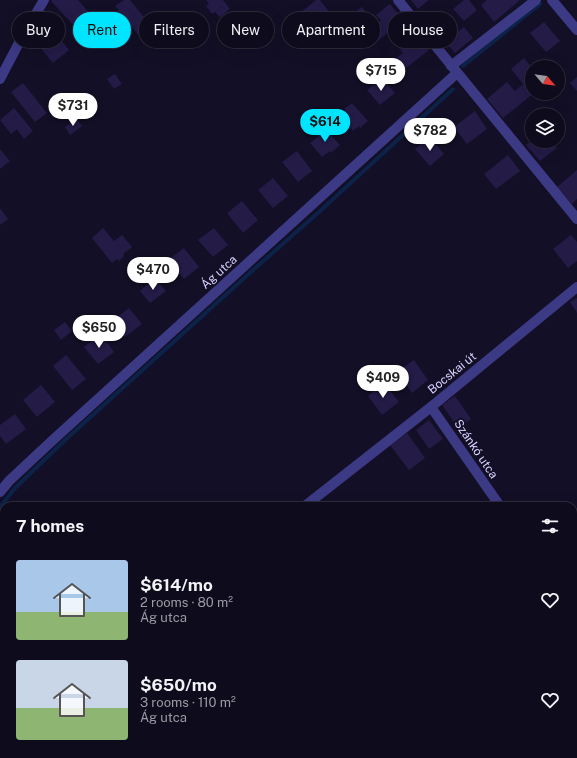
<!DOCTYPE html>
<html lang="en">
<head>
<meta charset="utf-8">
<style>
  body { margin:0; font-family:"Public Sans",sans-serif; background:#171425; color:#f1f3f6; height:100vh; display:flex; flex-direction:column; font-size:15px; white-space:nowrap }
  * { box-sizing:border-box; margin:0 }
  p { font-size:13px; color:#9b9ba3 }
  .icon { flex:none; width:22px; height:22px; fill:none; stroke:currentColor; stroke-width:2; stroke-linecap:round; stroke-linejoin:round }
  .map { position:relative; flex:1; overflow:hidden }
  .drawer { position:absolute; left:0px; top:502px; width:577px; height:256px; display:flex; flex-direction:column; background:#0e0b1c; border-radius:12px 12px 0 0; box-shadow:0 4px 16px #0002,0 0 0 1px #2e2b3b }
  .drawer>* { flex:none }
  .guide { position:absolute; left:12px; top:12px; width:553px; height:36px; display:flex; gap:8px }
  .needle { width:26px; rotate:118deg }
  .tools { position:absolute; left:525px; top:60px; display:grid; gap:8px }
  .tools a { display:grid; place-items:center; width:40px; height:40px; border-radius:50%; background:#0e0b1c; box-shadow:0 4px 16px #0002,0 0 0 1px #2e2b3b; font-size:20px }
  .price { position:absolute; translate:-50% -34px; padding:0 9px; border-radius:14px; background:#fff; color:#222; font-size:13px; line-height:26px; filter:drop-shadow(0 1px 2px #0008) }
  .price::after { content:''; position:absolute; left:50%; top:24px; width:12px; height:9px; margin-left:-6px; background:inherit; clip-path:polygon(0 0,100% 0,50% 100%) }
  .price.active { background:#00e5ff; color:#111 }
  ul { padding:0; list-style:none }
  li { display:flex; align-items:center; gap:12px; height:100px; padding:0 16px }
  li span { display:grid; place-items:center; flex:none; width:112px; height:80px; border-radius:4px; color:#555 }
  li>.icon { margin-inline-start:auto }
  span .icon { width:48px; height:48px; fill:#fffc; stroke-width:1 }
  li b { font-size:17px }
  h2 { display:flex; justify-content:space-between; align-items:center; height:48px; padding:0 16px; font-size:17px }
  .pill { padding:0 14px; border-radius:18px; background:#0e0b1c; box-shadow:0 4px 16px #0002,0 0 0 1px #2e2b3b; font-size:14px; line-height:36px }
  .pill.active { background:#00e5ff; color:#111 }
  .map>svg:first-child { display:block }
</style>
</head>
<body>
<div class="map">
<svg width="577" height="758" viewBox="0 0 577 758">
  <rect width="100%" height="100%" fill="#130f26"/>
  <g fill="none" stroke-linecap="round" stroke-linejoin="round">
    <g stroke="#0c2248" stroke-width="4">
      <polyline points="463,66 540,4"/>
      <polyline points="0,507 15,488 64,441 252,271 319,212 453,89"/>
    </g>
  </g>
  <g fill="#241b47">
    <polygon points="52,0 78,0 91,15 76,28 51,1"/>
    <polygon points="124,0 130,0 151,26 139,36 128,22 121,27 112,16 119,10 115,6"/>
    <polygon points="206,0 223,0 230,9 220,17 215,12 212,14 206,6 209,4"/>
    <polygon points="316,0 320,0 337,22 308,44 290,21"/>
    <polygon points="411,0 429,0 418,9"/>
    <polygon points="464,0 469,0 477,10 464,21 453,9"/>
    <polygon points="487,0 520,0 494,22 481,5"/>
    <polygon points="390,4 403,20 368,49 360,38 381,20 376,15"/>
    <polygon points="362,7 367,14 352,26 346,19"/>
    <polygon points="544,22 560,41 546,52 530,33"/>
    <polygon points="464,27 473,38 455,53 447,44 456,36 455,34"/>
    <polygon points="55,32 69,50 53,63 39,46"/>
    <polygon points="416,33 429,50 402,71 394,60 403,53 398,47"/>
    <polygon points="524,58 532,68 532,93 534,93 503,118 487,99 507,82 515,91 523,84 511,69"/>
    <polygon points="115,74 122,84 114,89 107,79"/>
    <polygon points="577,77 577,91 570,83"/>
    <polygon points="382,78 395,93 380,105 367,90"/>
    <polygon points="23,83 47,113 35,122 11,92"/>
    <polygon points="352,103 368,121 360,128 359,126 353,131 341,117 346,112 344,109"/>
    <polygon points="14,108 33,131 24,139 17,129 11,134 0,120"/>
    <polygon points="475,111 487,129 467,144 454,127"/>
    <polygon points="77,119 82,126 70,135 65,127"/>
    <polygon points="324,127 340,145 331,153 330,151 322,157 310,143 318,137 315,134"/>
    <polygon points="429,137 444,154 430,166 415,149"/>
    <polygon points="532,140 551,141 557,148 540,161 526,145"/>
    <polygon points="0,149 10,161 0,169"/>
    <polygon points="297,151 312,171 298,182 282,162"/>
    <polygon points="508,155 520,171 496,189 484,174"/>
    <polygon points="577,170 577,199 572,204 557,187"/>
    <polygon points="273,178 288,196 273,208 258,190"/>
    <polygon points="242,201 258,220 243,233 227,213"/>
    <polygon points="0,208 8,219 0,225"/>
    <polygon points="103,228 114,241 122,235 132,247 123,254 124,256 119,261 117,259 112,263 92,238"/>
    <polygon points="214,228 228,245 213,257 198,240"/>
    <polygon points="571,235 577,242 577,261 568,268 553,249"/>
    <polygon points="184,248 199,267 184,279 168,260"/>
    <polygon points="155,278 166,291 150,303 140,291"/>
    <polygon points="577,298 577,313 570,302"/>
    <polygon points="129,308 142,324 125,337 112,321"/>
    <polygon points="65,322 72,331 61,340 54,330"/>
    <polygon points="101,334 114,352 98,364 84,347"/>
    <polygon points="66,355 86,379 72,390 53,366"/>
    <polygon points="414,360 428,380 412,393 397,372"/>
    <polygon points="384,383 399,402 382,415 368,396"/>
    <polygon points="41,385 55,402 37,417 23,400"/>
    <polygon points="455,396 471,419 458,428 442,405"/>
    <polygon points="15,414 26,429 6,444 0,436 0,425"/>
    <polygon points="429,420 443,439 429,449 416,430"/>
    <polygon points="407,433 425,458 409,470 390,445"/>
  </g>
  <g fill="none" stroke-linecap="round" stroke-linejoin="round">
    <g stroke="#3d3a85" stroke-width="10">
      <polyline points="398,0 577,219"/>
      <polyline points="552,0 577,30"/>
      <polyline points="451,66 536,0"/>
      <polyline points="0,79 21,39 44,0"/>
      <polyline points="431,407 500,506"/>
      <polyline points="0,492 9,481 54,439 457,73"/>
      <polyline points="305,506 431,407 577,287"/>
      <polyline points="573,560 577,559"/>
      <polyline points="573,609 577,614"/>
      <polyline points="573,716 577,713"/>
      <polyline points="0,745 4,742"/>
      <polyline points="213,758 218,754"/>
      <polyline points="519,758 524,754"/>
    </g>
  </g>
  <g text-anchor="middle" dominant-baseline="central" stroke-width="4" stroke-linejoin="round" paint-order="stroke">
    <g font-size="12" fill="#d9d4ff" stroke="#130f26">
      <text transform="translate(219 272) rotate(-42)">Ág utca</text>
      <text transform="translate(452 373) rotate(-39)">Bocskai út</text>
      <text transform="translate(476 449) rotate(56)">Szánkó utca</text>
    </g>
  </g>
</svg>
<div class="tools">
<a><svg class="needle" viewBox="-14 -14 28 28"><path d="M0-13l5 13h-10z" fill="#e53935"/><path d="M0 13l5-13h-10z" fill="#9b9ba3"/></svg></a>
<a><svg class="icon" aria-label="layers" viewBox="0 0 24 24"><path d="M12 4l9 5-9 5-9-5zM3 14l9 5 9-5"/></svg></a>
</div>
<b class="price" style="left:381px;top:92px">$715</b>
<b class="price" style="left:73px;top:127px">$731</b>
<b class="price active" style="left:325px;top:143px">$614</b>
<b class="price" style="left:430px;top:152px">$782</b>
<b class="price" style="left:153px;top:291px">$470</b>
<b class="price" style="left:99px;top:349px">$650</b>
<b class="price" style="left:383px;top:399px">$409</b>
<div class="guide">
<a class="pill">Buy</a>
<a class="pill active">Rent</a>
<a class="pill">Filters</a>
<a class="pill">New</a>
<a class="pill">Apartment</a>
<a class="pill">House</a>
</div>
<section class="drawer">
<h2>7 homes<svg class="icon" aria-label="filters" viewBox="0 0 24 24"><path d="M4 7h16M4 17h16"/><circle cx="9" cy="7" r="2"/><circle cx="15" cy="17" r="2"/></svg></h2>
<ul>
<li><span style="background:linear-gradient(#a9c7e8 65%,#8fb573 0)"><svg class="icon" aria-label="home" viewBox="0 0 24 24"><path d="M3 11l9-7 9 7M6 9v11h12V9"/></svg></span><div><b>$614/mo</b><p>2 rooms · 80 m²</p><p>Ág utca</p></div><svg class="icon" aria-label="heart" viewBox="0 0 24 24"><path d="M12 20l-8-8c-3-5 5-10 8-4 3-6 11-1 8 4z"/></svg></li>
<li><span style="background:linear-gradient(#c9d6e8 60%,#8fb573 0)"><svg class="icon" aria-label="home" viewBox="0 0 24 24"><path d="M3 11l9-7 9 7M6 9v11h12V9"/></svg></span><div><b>$650/mo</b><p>3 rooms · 110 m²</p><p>Ág utca</p></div><svg class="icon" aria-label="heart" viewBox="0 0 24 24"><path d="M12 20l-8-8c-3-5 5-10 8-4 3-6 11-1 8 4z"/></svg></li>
</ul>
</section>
</div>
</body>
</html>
